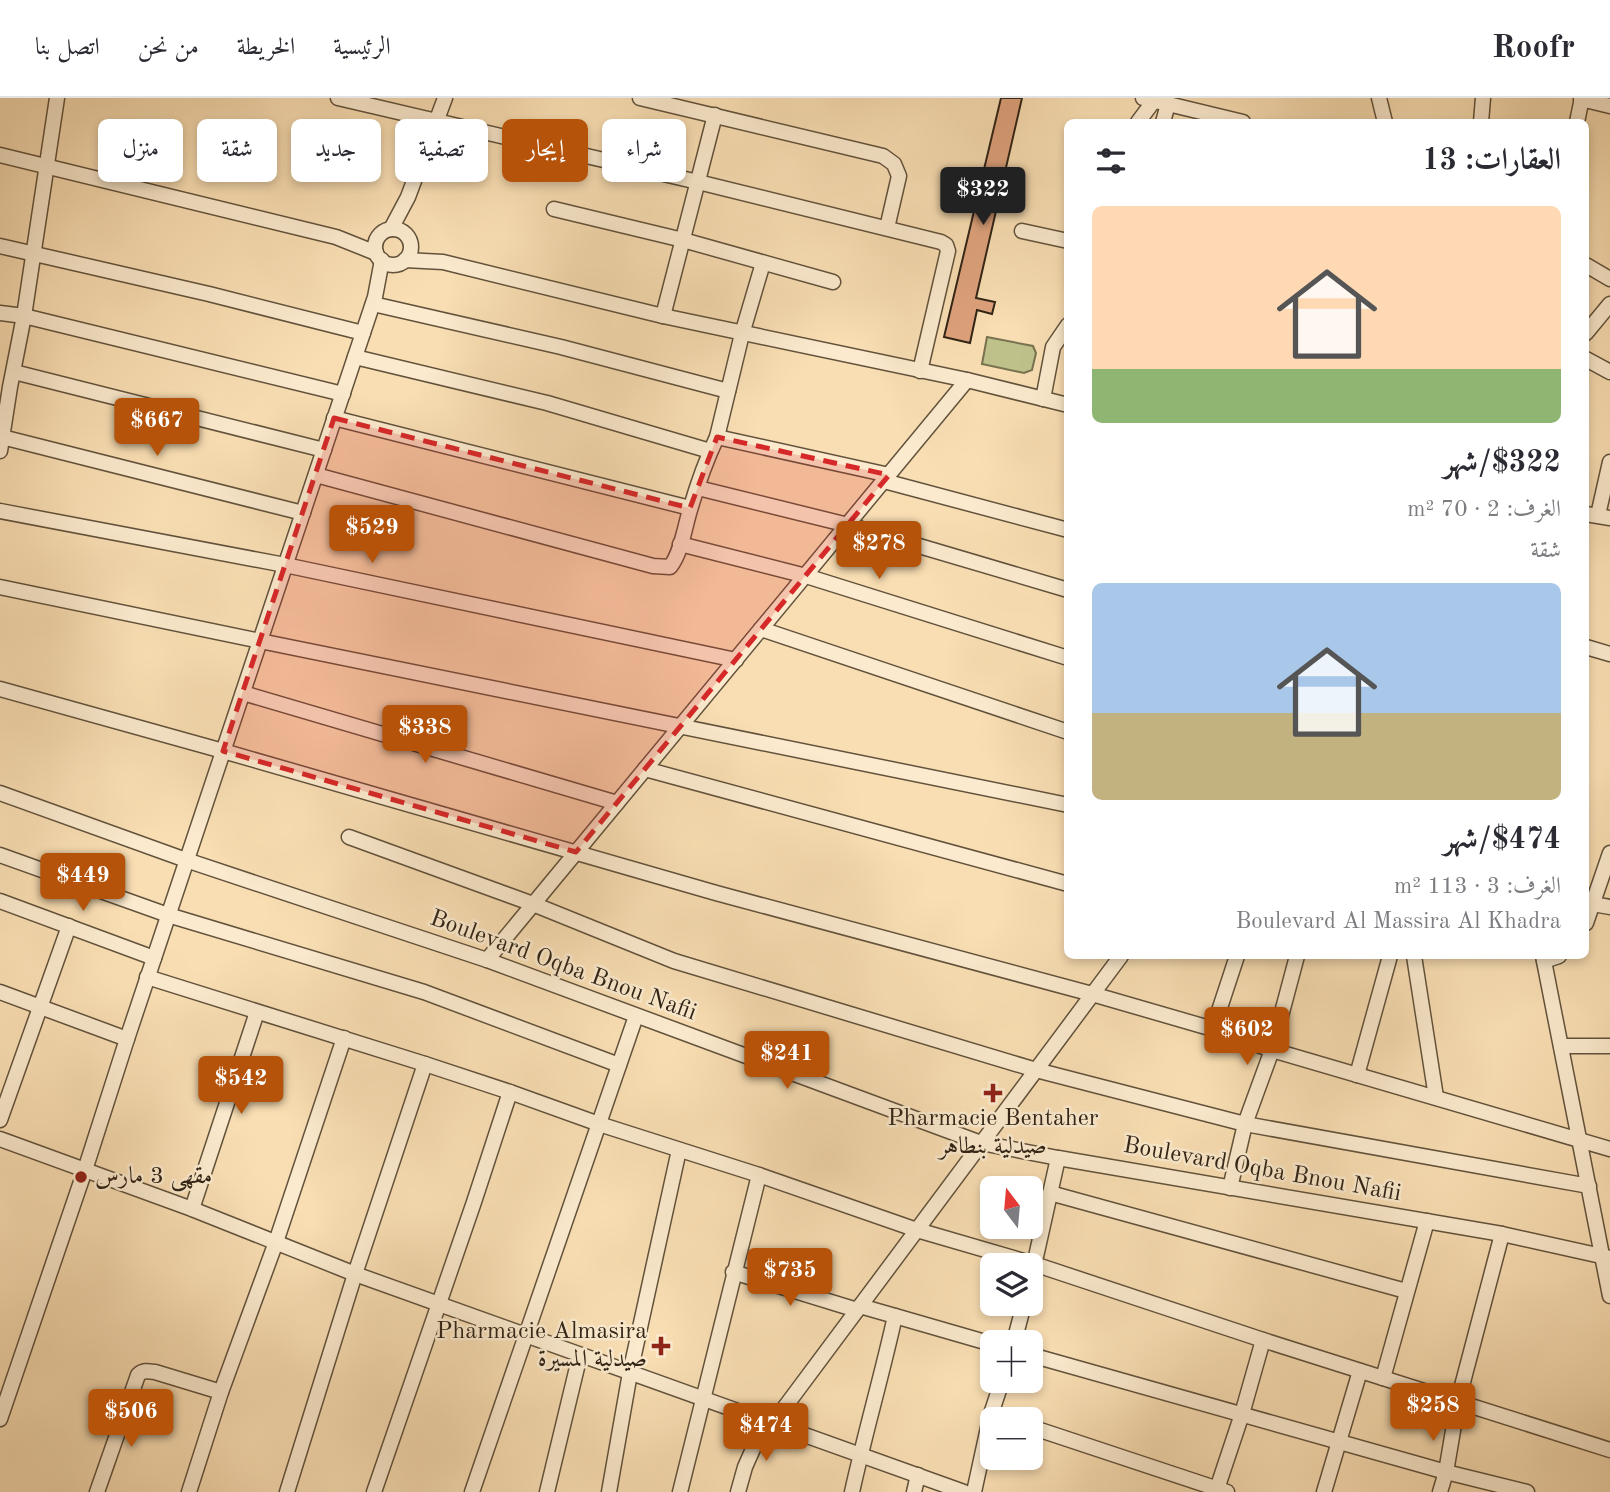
<!DOCTYPE html>
<html lang="ar">
<head>
<meta charset="utf-8">
<style>
  body { margin:0; font-family:"Old Standard TT",Amiri,serif; background:#f2f2f3; color:#2b2b33; direction:rtl; height:100vh; display:flex; flex-direction:column; font-size:26px; white-space:nowrap }
  * { box-sizing:border-box; margin:0 }
  p { font-size:23px; color:#7c7c81 }
  .icon { flex:none; width:38px; height:38px; fill:none; stroke:currentColor; stroke-width:2; stroke-linecap:round; stroke-linejoin:round }
  .map { position:relative; flex:1; overflow:hidden; direction:ltr }
  .panel { position:absolute; left:1064px; top:21px; width:525px; height:840px; display:flex; flex-direction:column; background:#fff; border-radius:10px; box-shadow:0 4px 10px #0003; direction:rtl }
  .panel>* { flex:none }
  .banner { position:absolute; left:21px; top:21px; width:665px; height:63px; direction:rtl; display:flex; gap:14px }
  .needle { width:46px; rotate:344deg }
  .controls { position:absolute; left:980px; top:1078px; display:grid; gap:14px }
  .controls a { display:grid; place-items:center; width:63px; height:63px; border-radius:10px; background:#fff; box-shadow:0 4px 10px #0003; font-size:35px }
  .price { position:absolute; translate:-50% -60px; padding:0 16px; border-radius:7px; background:#b45309; color:#fff; font-size:23px; line-height:46px; filter:drop-shadow(0 2px 4px #0008) }
  .price::after { content:''; position:absolute; left:50%; top:42px; width:21px; height:16px; margin-left:-10px; background:inherit; clip-path:polygon(0 0,100% 0,50% 100%) }
  .price.active { background:#222; color:#fff }
  ul { padding:0; list-style:none }
  li { display:grid; align-content:center; gap:14px; height:371px; padding:0 28px }
  li span { display:grid; place-items:center; height:217px; border-radius:10px; color:#555 }
  li>.icon { margin-inline-start:auto }
  span .icon { width:126px; height:126px; fill:#fffc; stroke-width:1 }
  li b { font-size:30px }
  h2 { display:flex; justify-content:space-between; align-items:center; height:84px; padding:0 28px; font-size:30px }
  .chip { padding:0 24px; border-radius:10px; background:#fff; box-shadow:0 4px 10px #0003; font-size:24px; line-height:63px }
  .chip.active { background:#b45309; color:#fff }
  header { display:flex; align-items:center; gap:42px; box-sizing:border-box; height:98px; padding:0 35px; background:#fff; border-bottom:2px solid #e1e1e2 }
  header strong { font-size:33px }
  nav { display:flex; gap:38px; margin-inline-start:auto; font-size:24px }
  .map>svg:first-child { display:block }
</style>
</head>
<body>
<header>
<strong>Roofr</strong>
<nav><a>الرئيسية</a><a>الخريطة</a><a>من نحن</a><a>اتصل بنا</a></nav>
</header>
<div class="map">
<svg width="1610" height="1394" viewBox="0 0 1610 1394">
  <rect width="100%" height="100%" fill="#f9deb3"/>
  <filter id="stains"><feTurbulence type="fractalNoise" baseFrequency=".00286" numOctaves="4"/><feColorMatrix values="0 0 0 0 .2 0 0 0 0 .09 0 0 0 0 .02 0 0 0 .5 -.17"/></filter>
  <radialGradient id="worn" r=".72"><stop offset=".6" stop-color="#630" stop-opacity="0"/><stop offset="1" stop-color="#630" stop-opacity=".3"/></radialGradient>
  <polygon fill="#bfc18b" stroke="#787250" stroke-width="2" points="987,239 1033,248 1036,255 1032,272 1024,275 982,266"/>
  <polygon fill="#dea27c" stroke="#302315" stroke-width="2" points="1001,0 1022,0 976,200 995,204 992,216 977,212 970,245 944,239"/>
  <g fill="none" stroke-linecap="round" stroke-linejoin="round">
    <g stroke="#62523c" stroke-width="17">
      <g id="minor">
        <polyline points="338,0 698,84 941,144 946,147 948,153 920,273"/>
        <polyline points="640,0 883,58 894,66 899,78 887,130"/>
        <polyline points="1143,0 1243,24"/>
        <polyline points="1379,0 1385,24"/>
        <polyline points="1581,1 1610,8"/>
        <polyline points="1138,24 1156,0"/>
        <polyline points="1163,24 1168,6"/>
        <polyline points="1481,24 1483,0"/>
        <polyline points="1577,24 1582,0"/>
        <polyline points="0,57 336,139 376,155"/>
        <polyline points="554,111 683,142 833,184"/>
        <circle cx="393" cy="149" r="18"/>
        <polyline points="391,131 408,99 445,0"/>
        <polyline points="1022,133 1068,143"/>
        <polyline points="0,148 209,196 363,235"/>
        <polyline points="405,162 443,164 663,218 967,282 1068,307"/>
        <polyline points="1586,167 1610,181"/>
        <polyline points="373,206 561,249 728,293"/>
        <polyline points="0,215 24,218 343,296"/>
        <polyline points="663,218 715,17"/>
        <polyline points="1586,235 1610,206"/>
        <polyline points="355,259 547,305 710,353"/>
        <polyline points="1586,261 1610,274"/>
        <polyline points="14,274 324,352"/>
        <polyline points="1043,301 1053,249 1068,227"/>
        <polyline points="334,320 690,410"/>
        <polyline points="2,339 303,415"/>
        <polyline points="717,339 889,377"/>
        <polyline points="0,353 10,289 24,218 57,0"/>
        <path d="M316,377l337,91 17,1c11,-13 15,-41 20,-57 7,-24 16,-50 27,-73l25,-103 21,-71"/>
        <polyline points="884,383 1068,432"/>
        <polyline points="698,390 848,427 1068,492"/>
        <polyline points="0,413 285,467 736,562"/>
        <polyline points="1586,416 1610,420"/>
        <polyline points="1598,417 1610,364"/>
        <polyline points="680,446 806,478 1068,560"/>
        <polyline points="0,489 260,543 1068,707"/>
        <polyline points="761,531 1068,634"/>
        <polyline points="1586,549 1610,556"/>
        <polyline points="0,591 223,653 716,795 1092,896 1213,931 1272,952 1610,1051"/>
        <polyline points="243,595 617,705"/>
        <polyline points="645,671 1068,786"/>
        <polyline points="0,695 186,762 487,862 981,1045 1058,1060 1502,1136 1610,1160"/>
        <polyline points="349,739 533,806 674,863 1036,972 1245,1026 1589,1088"/>
        <polyline points="0,757 168,817 424,894 619,967"/>
        <polyline points="0,803 154,860"/>
        <polyline points="1593,806 1610,809"/>
        <polyline points="1586,825 1610,755"/>
        <polyline points="1414,858 1436,999"/>
        <polyline points="1543,858 1610,1198"/>
        <polyline points="487,862 967,282"/>
        <polyline points="1544,863 1559,858"/>
        <polyline points="147,879 425,966 510,994 599,1026 759,1077 917,1132 1034,1166 1263,1242 1610,1352"/>
        <polyline points="0,894 127,941"/>
        <polyline points="1213,931 1237,858"/>
        <polyline points="1561,948 1610,948"/>
        <polyline points="1357,977 1390,858"/>
        <polyline points="0,1022 69,828"/>
        <polyline points="0,1041 192,1111 355,1176 964,1394"/>
        <polyline points="1230,1090 1245,1026 1272,952 1297,858"/>
        <polyline points="1050,1095 1406,1193"/>
        <polyline points="192,1111 257,914"/>
        <polyline points="733,1174 857,1212"/>
        <polyline points="1031,1181 1058,1060"/>
        <polyline points="895,1218 992,1246"/>
        <polyline points="1014,1244 1024,1206"/>
        <polyline points="1031,1257 1446,1374 1527,1394"/>
        <polyline points="1383,1280 1427,1123"/>
        <polyline points="991,1316 1006,1321"/>
        <polyline points="0,1321 85,1072 127,941 375,199 382,162"/>
        <polyline points="1031,1329 1227,1394"/>
        <path d="M97,1394l41,-117c5,-5 10,-4 17,-3l66,20"/>
        <polyline points="189,1394 221,1294 276,1144 344,940"/>
        <polyline points="287,1394 355,1176 425,966"/>
        <polyline points="374,1394 474,1104 510,994"/>
        <polyline points="472,1394 636,918"/>
        <polyline points="547,1394 580,1257"/>
        <polyline points="609,1394 630,1275 679,1052"/>
        <polyline points="680,1394 759,1077"/>
        <polyline points="738,1394 745,1369 757,1342 773,1325 1121,858"/>
        <path d="M852,1394c13,-59 30,-117 43,-176l-35,-10"/>
        <polyline points="914,1394 918,1377"/>
        <polyline points="974,1394 991,1316 1002,1283"/>
        <polyline points="1216,1394 1242,1316 1263,1242"/>
        <polyline points="1324,1394 1360,1273"/>
        <polyline points="1440,1394 1446,1374 1458,1303 1502,1136"/>
      </g>
    </g>
    <use href="#minor" stroke="#fbeace" stroke-width="14"/>
  </g>
  <path fill="#d62828" fill-opacity="0.2" stroke="#d62828" stroke-width="5" stroke-dasharray="14 9" stroke-linejoin="round" d="M334,320l356,90 27,-71 172,38 -313,377 -353,-101z"/>
  <g fill="#8f2418" stroke="#fbeace" stroke-width="2.5">
    <path d="M989.5 984.5h7v7h7v7h-7v7h-7v-7h-7v-7h7z"/>
    <circle cx="81" cy="1079" r="7"/>
    <path d="M657.5 1237.5h7v7h7v7h-7v7h-7v-7h-7v-7h7z"/>
  </g>
  <g text-anchor="middle" dominant-baseline="central" stroke-width="5" stroke-linejoin="round" paint-order="stroke">
    <g font-size="24" fill="#302315" stroke="#fbeace">
      <text transform="translate(563 868) rotate(20)">Boulevard Oqba Bnou Nafii</text>
      <text transform="translate(1262 1072) rotate(10)">Boulevard Oqba Bnou Nafii</text>
    </g>
    <g font-size="24" fill="#302315" stroke="#fbeace">
      <text x="993" y="1021">Pharmacie Bentaher<tspan x="993" dy="28">صيدلية بنطاهر</tspan></text>
      <text x="95" y="1079" text-anchor="start">مقهى 3 مارس</text>
      <text x="647" y="1234" text-anchor="end">Pharmacie Almasira<tspan x="647" dy="28">صيدلية المسيرة</tspan></text>
    </g>
  </g>
  <rect width="100%" height="100%" filter="url(#stains)"/>
  <rect width="100%" height="100%" fill="url(#worn)"/>
</svg>
<div class="controls">
<a><svg class="needle" viewBox="-14 -14 28 28"><path d="M0-13l5 13h-10z" fill="#e53935"/><path d="M0 13l5-13h-10z" fill="#7c7c81"/></svg></a>
<a><svg class="icon" aria-label="layers" viewBox="0 0 24 24"><path d="M12 4l9 5-9 5-9-5zM3 14l9 5 9-5"/></svg></a>
<a>+</a>
<a>−</a>
</div>
<b class="price active" style="left:983px;top:129px">$322</b>
<b class="price" style="left:157px;top:360px">$667</b>
<b class="price" style="left:372px;top:467px">$529</b>
<b class="price" style="left:879px;top:483px">$278</b>
<b class="price" style="left:425px;top:667px">$338</b>
<b class="price" style="left:83px;top:815px">$449</b>
<b class="price" style="left:1247px;top:969px">$602</b>
<b class="price" style="left:787px;top:993px">$241</b>
<b class="price" style="left:241px;top:1018px">$542</b>
<b class="price" style="left:790px;top:1210px">$735</b>
<b class="price" style="left:1433px;top:1345px">$258</b>
<b class="price" style="left:131px;top:1351px">$506</b>
<b class="price" style="left:766px;top:1365px">$474</b>
<div class="banner">
<a class="chip">شراء</a>
<a class="chip active">إيجار</a>
<a class="chip">تصفية</a>
<a class="chip">جديد</a>
<a class="chip">شقة</a>
<a class="chip">منزل</a>
</div>
<section class="panel">
<h2>العقارات: 13<svg class="icon" aria-label="filters" viewBox="0 0 24 24"><path d="M4 7h16M4 17h16"/><circle cx="9" cy="7" r="2"/><circle cx="15" cy="17" r="2"/></svg></h2>
<ul>
<li><span style="background:linear-gradient(#ffd9b3 75%,#8fb573 0)"><svg class="icon" aria-label="home" viewBox="0 0 24 24"><path d="M3 11l9-7 9 7M6 9v11h12V9"/></svg></span><div><b>$322/شهر</b><p>الغرف: 2 · 70 m²</p><p>شقة</p></div></li>
<li><span style="background:linear-gradient(#a9c7e8 60%,#c2b280 0)"><svg class="icon" aria-label="home" viewBox="0 0 24 24"><path d="M3 11l9-7 9 7M6 9v11h12V9"/></svg></span><div><b>$474/شهر</b><p>الغرف: 3 · 113 m²</p><p>Boulevard Al Massira Al Khadra</p></div></li>
</ul>
</section>
</div>
</body>
</html>
